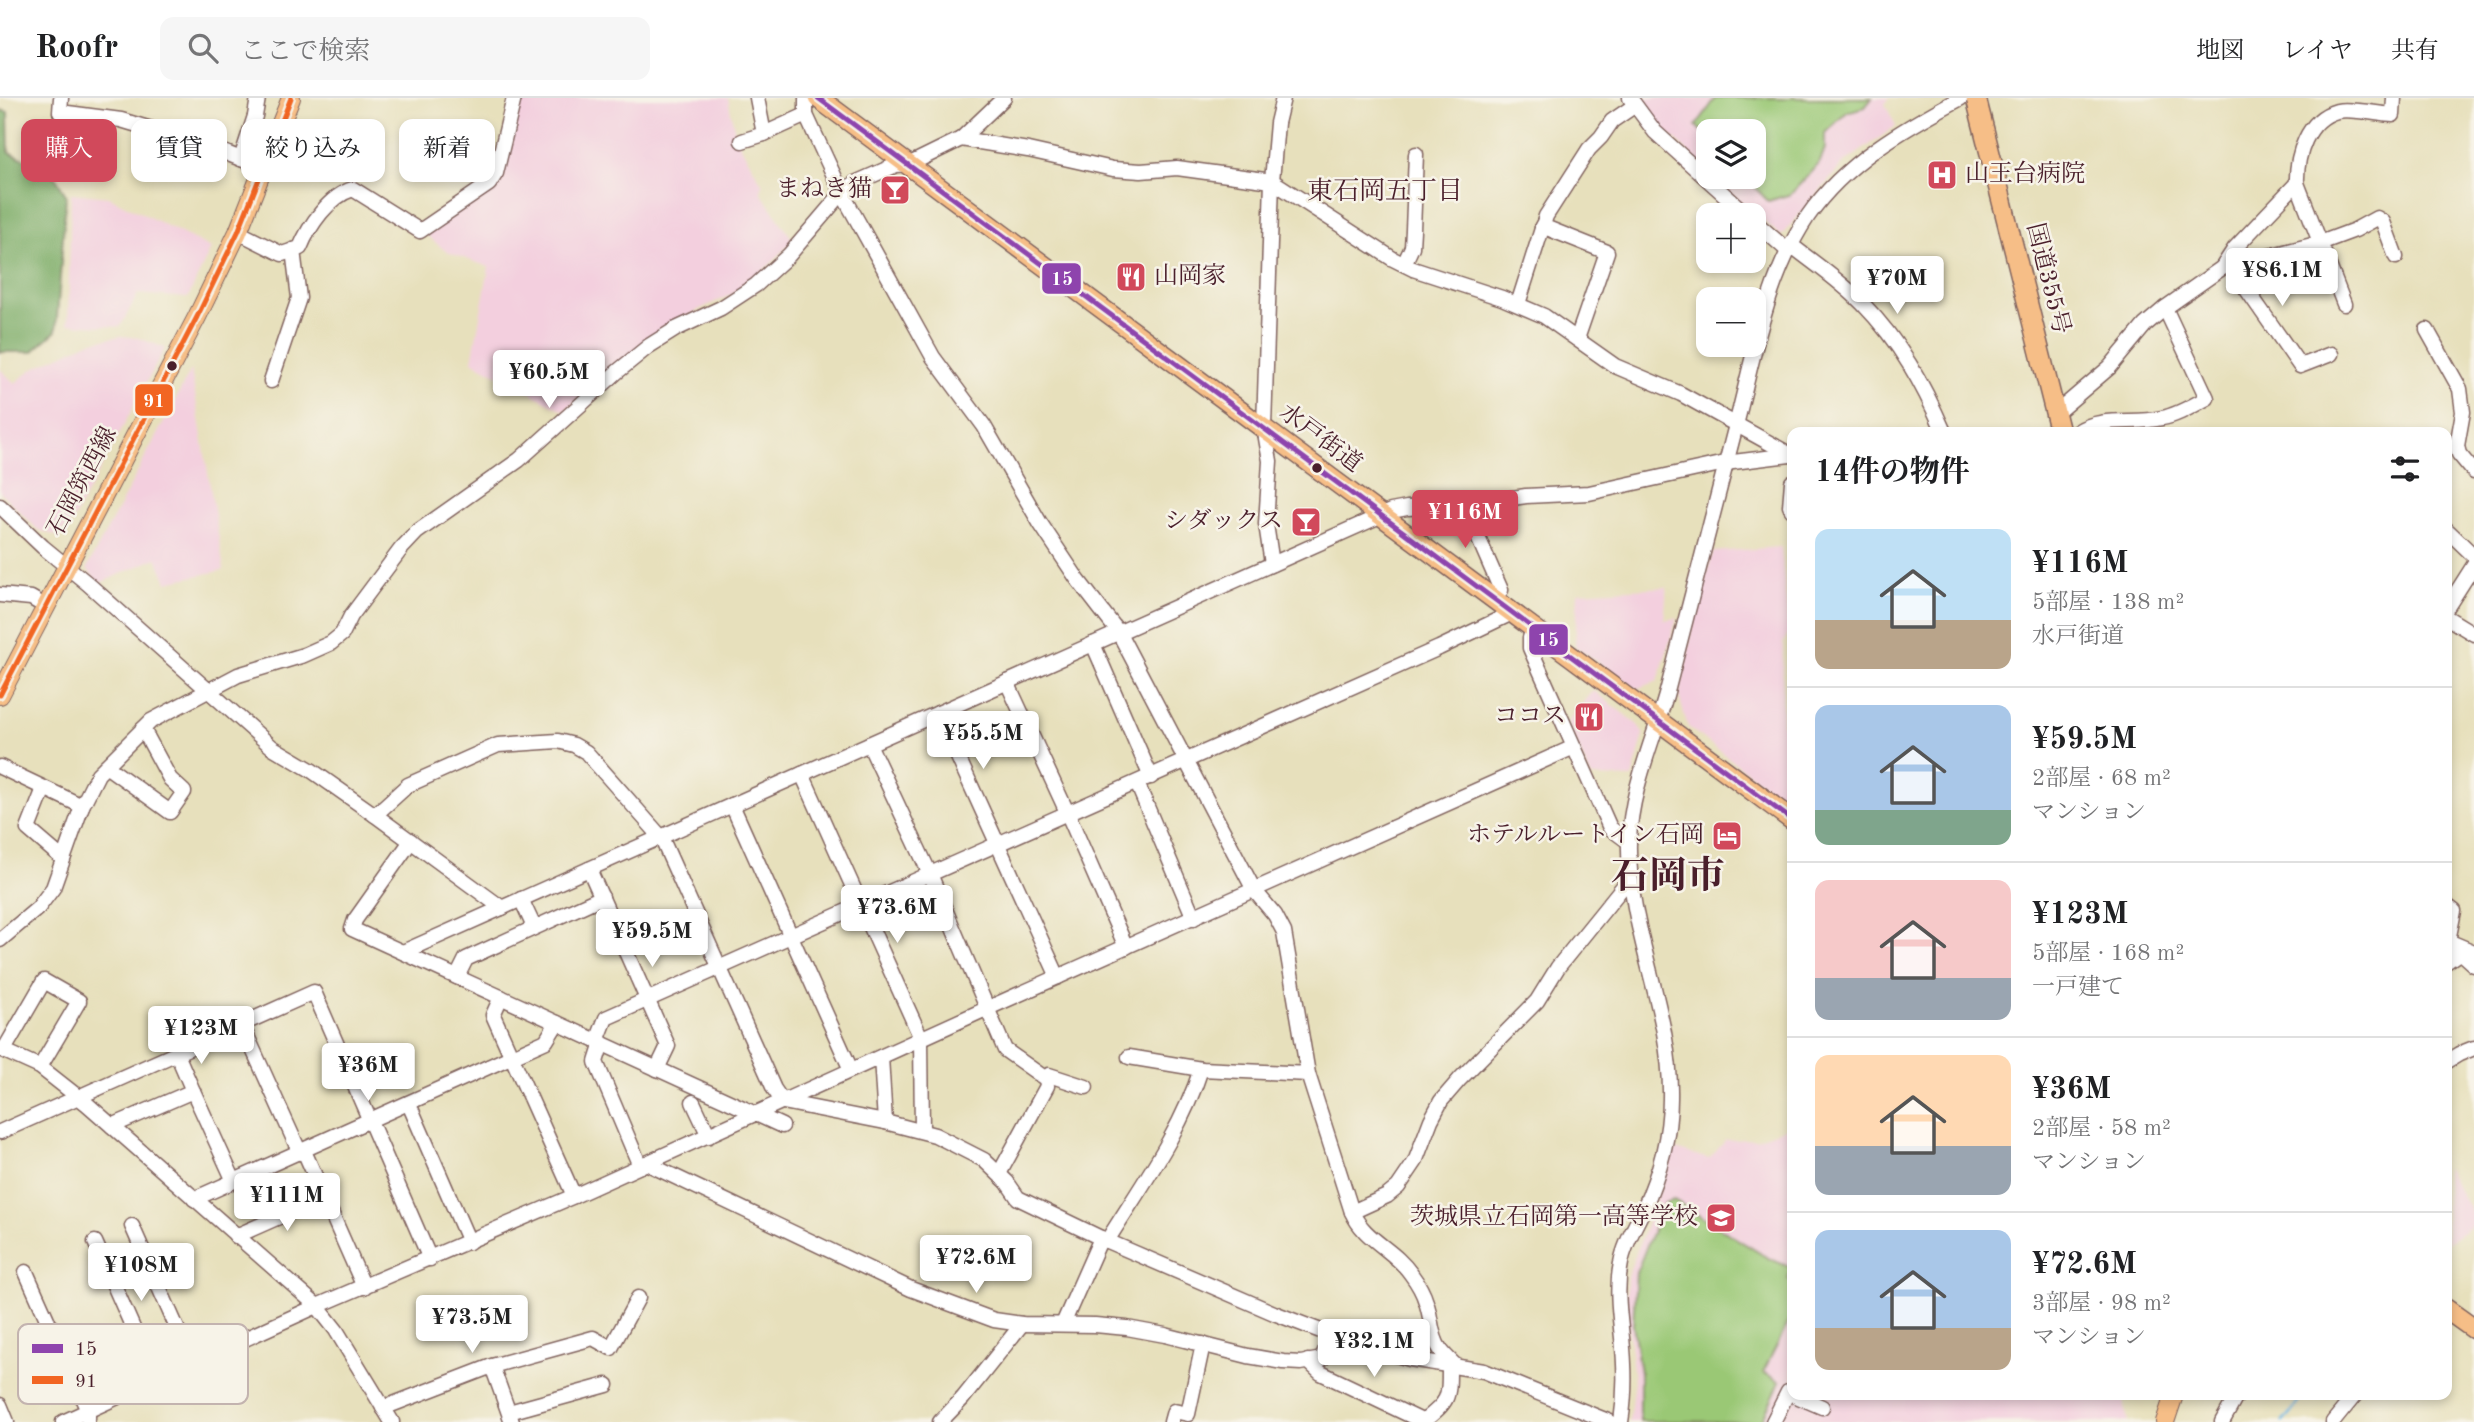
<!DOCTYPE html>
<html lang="ja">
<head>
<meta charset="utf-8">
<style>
  body { margin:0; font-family:"Old Standard TT","Noto Serif JP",serif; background:#f6f6f6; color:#202124; height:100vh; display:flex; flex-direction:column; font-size:26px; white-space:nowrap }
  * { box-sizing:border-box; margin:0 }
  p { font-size:23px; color:#757577 }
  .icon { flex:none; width:38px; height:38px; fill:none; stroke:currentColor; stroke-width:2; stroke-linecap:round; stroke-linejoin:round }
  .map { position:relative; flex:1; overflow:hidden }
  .drawer { position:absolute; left:1787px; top:329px; width:665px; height:973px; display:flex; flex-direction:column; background:#fff; border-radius:14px; box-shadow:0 4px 10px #0003 }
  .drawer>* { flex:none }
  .hud { position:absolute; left:21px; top:21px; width:665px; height:63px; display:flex; gap:14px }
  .buttons { position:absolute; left:1696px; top:21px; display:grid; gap:14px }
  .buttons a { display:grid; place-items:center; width:70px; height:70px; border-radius:14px; background:#fff; box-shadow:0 4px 10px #0003; font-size:35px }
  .price { position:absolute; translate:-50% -60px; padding:0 16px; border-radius:7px; background:#fff; color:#222; font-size:23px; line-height:46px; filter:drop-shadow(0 2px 4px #0008) }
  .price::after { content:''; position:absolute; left:50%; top:42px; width:21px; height:16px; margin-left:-10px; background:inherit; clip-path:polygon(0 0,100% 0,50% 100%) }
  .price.on { background:#d1495b; color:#fff }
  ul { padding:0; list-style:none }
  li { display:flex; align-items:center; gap:21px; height:175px; padding:0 28px }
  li+li { border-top:2px solid #e0e0e0 }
  li span { display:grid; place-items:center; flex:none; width:196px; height:140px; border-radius:14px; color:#555 }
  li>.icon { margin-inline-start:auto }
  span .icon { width:84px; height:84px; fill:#fffc; stroke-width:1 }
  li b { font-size:30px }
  h2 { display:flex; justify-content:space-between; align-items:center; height:84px; padding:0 28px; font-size:30px }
  .pill { padding:0 24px; border-radius:14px; background:#fff; box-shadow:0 4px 10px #0003; font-size:24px; line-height:63px }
  .pill.on { background:#d1495b; color:#fff }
  header { display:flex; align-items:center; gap:42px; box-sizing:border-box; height:98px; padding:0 35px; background:#fff; border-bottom:2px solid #e0e0e0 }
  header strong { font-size:33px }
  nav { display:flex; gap:38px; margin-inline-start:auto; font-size:24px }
  .search { width:490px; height:63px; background:#f6f6f6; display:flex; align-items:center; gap:18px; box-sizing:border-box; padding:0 24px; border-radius:14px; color:#757577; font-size:26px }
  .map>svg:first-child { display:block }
</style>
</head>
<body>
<header>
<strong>Roofr</strong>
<div class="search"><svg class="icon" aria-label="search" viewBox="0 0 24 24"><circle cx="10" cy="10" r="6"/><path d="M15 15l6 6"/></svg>ここで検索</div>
<nav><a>地図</a><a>レイヤ</a><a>共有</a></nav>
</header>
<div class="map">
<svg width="2474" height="1324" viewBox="0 0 2474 1324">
  <rect width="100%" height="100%" fill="#f7f3e8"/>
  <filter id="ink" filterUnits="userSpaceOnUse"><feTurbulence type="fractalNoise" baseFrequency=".0143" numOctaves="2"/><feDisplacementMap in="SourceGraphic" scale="14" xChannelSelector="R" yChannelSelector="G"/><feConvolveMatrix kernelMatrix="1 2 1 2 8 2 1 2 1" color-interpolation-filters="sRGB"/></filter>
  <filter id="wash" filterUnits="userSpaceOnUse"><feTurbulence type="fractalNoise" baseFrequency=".00686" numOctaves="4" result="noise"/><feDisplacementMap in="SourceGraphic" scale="28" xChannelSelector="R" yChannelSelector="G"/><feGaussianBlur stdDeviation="1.57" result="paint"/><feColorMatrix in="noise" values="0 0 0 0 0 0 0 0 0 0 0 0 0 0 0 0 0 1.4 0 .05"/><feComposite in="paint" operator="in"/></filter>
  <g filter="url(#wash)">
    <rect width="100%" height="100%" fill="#e7e0bc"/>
    <g fill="#f3cfde">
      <polygon points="518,0 728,0 736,40 762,85 761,95 793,142 771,166 733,196 700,211 653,241 564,313 472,263 489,169 447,154 425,136 493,90"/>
      <polygon points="1633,0 1890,0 1885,6 1896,28 1844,65 1781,138 1712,79 1754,79 1754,33 1708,33 1708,75 1676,42 1652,26"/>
      <polygon points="71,95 109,99 211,150 188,200 138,196 120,229 68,226"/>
      <polygon points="121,238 139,240 165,250 72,424 57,438 38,432 0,394 0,271 15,285 34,270 89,244"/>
      <polygon points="191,272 224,472 167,484 157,460 98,486 87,470"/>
      <polygon points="1781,449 1789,534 1783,545 1782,625 1792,648 1792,708 1688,629 1679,599 1696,512 1713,454"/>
      <polygon points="1667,489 1664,522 1677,520 1658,583 1636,591 1575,548 1578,494"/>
      <polygon points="1593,592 1638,627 1644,637 1632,680 1591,679 1567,625"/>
      <polygon points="1792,1028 1792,1297 2123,1297 2128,1324 1629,1324 1634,1282 1626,1209 1627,1179 1675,1051 1709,1061 1726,1042 1756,1041"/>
      <polygon points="2446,1069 2474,1119 2474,1127 2447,1145"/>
    </g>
    <g fill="#9ac875" stroke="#727450" stroke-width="2">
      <polygon points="1716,0 1872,0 1865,9 1847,14 1825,35 1825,50 1820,64 1791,96 1768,103 1745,79 1754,79 1754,33 1708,33 1708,40 1696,28"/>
      <polygon points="1674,1102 1768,1160 1792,1170 1788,1181 1792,1184 1792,1218 1763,1274 1780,1284 1761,1324 1640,1323 1640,1275 1633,1227 1636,1175 1664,1105"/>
    </g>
    <polygon fill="#7bac66" stroke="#626648" stroke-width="2" points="0,12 8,14 9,54 52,74 66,97 56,233 32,254 0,254"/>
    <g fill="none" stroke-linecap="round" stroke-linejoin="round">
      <polyline stroke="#6eb8e7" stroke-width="2.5" points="2283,1324 2304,1297"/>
    </g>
  </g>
  <g filter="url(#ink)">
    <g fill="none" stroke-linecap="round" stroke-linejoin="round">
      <g stroke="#81635e" stroke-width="17">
        <g id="minor">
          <polyline points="61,0 60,14 121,22 208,48 264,70"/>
          <polyline points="757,0 764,36"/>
          <path d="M806,0v17l36,78 91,164 51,69 56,97 38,57 41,53 135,257 21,25 9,17 24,142 44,138c12,28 42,37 59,62 6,8 12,18 15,28 6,16 4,33 14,47 4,6 10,11 15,16"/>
          <polyline points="1630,0 1655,34 1747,117"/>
          <polyline points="961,41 1028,52 1113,71 1141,73 1177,70 1272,83 1393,161 1413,171 1502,200 1544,218 1615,268 1681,296 1791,357"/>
          <polyline points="742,43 764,36 806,17"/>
          <polyline points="241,61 255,18 258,0"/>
          <polyline points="2297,85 2344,206"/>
          <polyline points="1754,123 1788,153"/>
          <polyline points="1542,128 1607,154 1577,241"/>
          <path d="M238,134l44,22 18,-6c9,-22 29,-52 53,-59l67,42 69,-47 7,-11 18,-75"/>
          <path d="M1791,147c24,19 51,37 72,59 37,38 60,80 81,128"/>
          <polyline points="1404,166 1412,149 1413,132 1416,56"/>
          <polyline points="2231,169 2300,268 2331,256"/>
          <polyline points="2222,170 2320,145 2355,132 2377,120 2383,124 2396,159"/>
          <polyline points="1518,206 1546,118 1589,51 1601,39 1612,23 1634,8"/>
          <polyline points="2427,232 2460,291 2463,314 2457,348 2459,356 2474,374"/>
          <polyline points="271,283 299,200 293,152"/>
          <path d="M2056,315l54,-46 35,-42 20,-17 57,-40 13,-20 62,-65c-1,-27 10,-64 40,-72 13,-3 41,3 56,4l1,-17"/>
          <path d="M2077,334c25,-17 57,-7 85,-14 16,-3 30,-12 45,-20l-42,-90"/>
          <polyline points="1792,384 1790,408 1792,412"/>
          <polyline points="1464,407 1501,492 1493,501"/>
          <polyline points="0,408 43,449 87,485 272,649 311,672 375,717 502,810"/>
          <polyline points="2446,431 2474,458"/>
          <polyline points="1272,466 1266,426 1270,363 1264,329 1272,83 1277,25 1283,0"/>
          <polyline points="0,497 31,500 45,508"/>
          <polyline points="2446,511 2474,467"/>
          <polyline points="2446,519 2474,536"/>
          <polyline points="1533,531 1530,540 1530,550 1610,730 1629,744"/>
          <polyline points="1093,546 1151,679"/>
          <polyline points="1007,584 1067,714 1126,849"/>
          <polyline points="938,615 1058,879"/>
          <polyline points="869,646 930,776 1005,952 1046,981 1047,988 999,1076"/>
          <polyline points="106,668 170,714 184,694 170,681 143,631"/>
          <polyline points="0,669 82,708"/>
          <polyline points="802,676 921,940 922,1033"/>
          <polyline points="1137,685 1194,820"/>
          <polyline points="43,693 28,731 63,761"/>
          <polyline points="732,707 851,972"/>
          <polyline points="375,717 408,687 498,647 558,643 574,647 586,654 661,739 774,991 783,1004 885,1024 935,1037 984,1062 1007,1084 1018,1100 1107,1143 1274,1215 1331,1237 1410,1261 1484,1273 1610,1324"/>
          <polyline points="411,743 355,822 352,831 782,1028"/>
          <polyline points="589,771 668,948 657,971"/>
          <polyline points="521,801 534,829"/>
          <polyline points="2446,807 2454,813 2448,843 2474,854"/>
          <polyline points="0,842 38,810 53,790 82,708 98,676 151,623 238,577 304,557 331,545 342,536 351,518 401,451 417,434 519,362 617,274 649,248 676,231 721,210 756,187 789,157 842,95 855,85 896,67 910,66 961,41 1004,0"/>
          <polyline points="2454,849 2474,867"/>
          <polyline points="403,854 1391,413 1407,410 1464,407 1526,398 1589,395 1725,365 1790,357"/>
          <polyline points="2446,864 2459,855"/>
          <polyline points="457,879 466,861 602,799"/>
          <polyline points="501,899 493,917 574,1098"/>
          <polyline points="242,927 300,1055"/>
          <polyline points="597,943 606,920 1439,550 1512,515"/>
          <polyline points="602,945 596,964 640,1068"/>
          <polyline points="0,951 40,969 87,1006 317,1208 336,1232 392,1324"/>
          <polyline points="4,952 44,883 79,903 40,969"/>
          <polyline points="177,956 193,993"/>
          <polyline points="881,959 885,1024"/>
          <polyline points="1129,959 1201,971 1308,976"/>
          <polyline points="2446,964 2459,956 2474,950"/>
          <polyline points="1046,981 1049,977 1086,989"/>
          <polyline points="693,1004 709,1038"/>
          <polyline points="409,1006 469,1144"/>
          <polyline points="112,1028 193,993 234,1083"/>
          <polyline points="0,1034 314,894 430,1161"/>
          <polyline points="304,1053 364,1189"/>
          <polyline points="646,1065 911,1191 994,1222 1022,1226 1095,1227 1127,1230 1165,1237 1248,1258 1283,1264 1301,1265 1322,1261 1331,1237"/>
          <polyline points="194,1101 546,943 557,925"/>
          <polyline points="1352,1114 1387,1098 1398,1089 1415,1064 1431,1022 1441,1003 1460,981 1537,903 1558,869 1630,780"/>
          <polyline points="132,1128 192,1264"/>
          <polyline points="236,1138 324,1099"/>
          <path d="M1107,1143c34,-55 74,-109 94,-172"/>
          <polyline points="95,1144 155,1280"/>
          <polyline points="26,1174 88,1313 88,1321"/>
          <polyline points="1063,1226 1101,1140"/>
          <polyline points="1308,1263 1321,1275 1424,1324"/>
          <polyline points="492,1268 593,1240 611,1250 638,1200"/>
          <polyline points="1794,1297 1822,1309"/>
          <polyline points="0,1307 7,1324"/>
          <polyline points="383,1310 492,1268 512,1324"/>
          <polyline points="509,1314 607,1287"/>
          <polyline points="63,1324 317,1208 574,1098 986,911 1574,649"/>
          <polyline points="940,1324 963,1300 1022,1226"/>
          <polyline points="1171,1324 1174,1313 1188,1316 1203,1246"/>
          <path d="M1423,1324c26,-22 26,-22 26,-55"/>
          <path d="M1621,1324c3,-19 4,-38 3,-58 -1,-34 -10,-66 -3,-101 3,-18 14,-36 22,-53 16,-35 27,-73 27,-112 2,-87 -43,-169 -41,-256 1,-52 26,-105 39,-154 23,-89 46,-178 69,-267 18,-70 30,-144 71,-205 37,-54 97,-88 153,-118"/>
          <polyline points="1773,1324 1788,1294 1792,1296"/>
          <polyline points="2222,1324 2237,1297"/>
          <polyline points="2333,1324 2355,1297"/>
        </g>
      </g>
      <g stroke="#81635e" stroke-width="20">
        <g id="major">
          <polyline points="0,597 197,219 238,134 291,0"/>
          <polyline points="2165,1324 2174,1297"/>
        </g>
      </g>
      <g stroke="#81635e" stroke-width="22">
        <g id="highway">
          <polyline points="818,0 1792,722"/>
          <polyline points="1976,0 2060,334"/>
          <polyline points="2446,1211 2474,1231"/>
        </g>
      </g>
      <use href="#minor" stroke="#fff" stroke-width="14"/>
      <use href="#major" stroke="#f6be87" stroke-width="18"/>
      <use href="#highway" stroke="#f6be87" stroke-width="19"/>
      <g stroke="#f7f3e8" stroke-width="10">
        <polyline id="bus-1" points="818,0 1792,722"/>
      </g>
      <g stroke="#f7f3e8" stroke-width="10">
        <polyline id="bus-2" points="0,597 197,219 238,134 291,0"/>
      </g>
      <use href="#bus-1" stroke="#8e44ad" stroke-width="5"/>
      <use href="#bus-2" stroke="#f26522" stroke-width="5"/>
    </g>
  </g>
  <defs>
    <g id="hospital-square" transform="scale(1.575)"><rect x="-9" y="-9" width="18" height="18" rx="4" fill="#d1495b" stroke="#f7f3e8"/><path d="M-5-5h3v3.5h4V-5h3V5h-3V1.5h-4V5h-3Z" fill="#fff"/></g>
    <g id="bar-square" transform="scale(1.575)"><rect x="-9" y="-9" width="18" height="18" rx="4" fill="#d1495b" stroke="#f7f3e8"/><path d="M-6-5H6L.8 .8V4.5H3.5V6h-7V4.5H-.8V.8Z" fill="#fff"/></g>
    <g id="restaurant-square" transform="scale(1.575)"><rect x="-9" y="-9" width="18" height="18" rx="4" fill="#d1495b" stroke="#f7f3e8"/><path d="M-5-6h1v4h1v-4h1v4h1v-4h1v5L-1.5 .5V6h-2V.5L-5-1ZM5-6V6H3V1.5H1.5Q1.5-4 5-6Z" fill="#fff"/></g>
    <g id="hotel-square" transform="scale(1.575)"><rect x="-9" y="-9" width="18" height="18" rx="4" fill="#d1495b" stroke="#f7f3e8"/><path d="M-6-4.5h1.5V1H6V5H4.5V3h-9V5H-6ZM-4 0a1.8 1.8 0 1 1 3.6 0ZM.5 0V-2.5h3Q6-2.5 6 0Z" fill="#fff"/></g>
    <g id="school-square" transform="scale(1.575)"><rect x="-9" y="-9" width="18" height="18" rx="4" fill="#d1495b" stroke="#f7f3e8"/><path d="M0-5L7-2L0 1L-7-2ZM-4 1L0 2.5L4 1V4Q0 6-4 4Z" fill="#fff"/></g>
  </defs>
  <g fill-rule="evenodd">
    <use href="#hospital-square" x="1942" y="77"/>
    <use href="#bar-square" x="895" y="92"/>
    <use href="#restaurant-square" x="1131" y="179"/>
    <use href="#bar-square" x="1306" y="424"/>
    <use href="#restaurant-square" x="1589" y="619"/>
    <use href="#hotel-square" x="1727" y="738"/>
    <use href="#school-square" x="1721" y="1120"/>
  </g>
  <g fill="#4a1f2b" stroke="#f7f3e8" stroke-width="2.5">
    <circle cx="172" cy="268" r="6"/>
    <circle cx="1317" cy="370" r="6"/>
  </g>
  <g text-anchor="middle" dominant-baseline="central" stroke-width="5" stroke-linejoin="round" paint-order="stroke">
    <g font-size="24" fill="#4a1f2b" stroke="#f7f3e8" text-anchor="end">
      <text x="1965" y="77" text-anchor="start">山王台病院</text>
      <text x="872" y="92">まねき猫</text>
      <text x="1154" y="179" text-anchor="start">山岡家</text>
      <text x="1283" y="424">シダックス</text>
      <text x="1566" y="619">ココス</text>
      <text x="1704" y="738">ホテルルートイン石岡</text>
      <text x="1698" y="1120">茨城県立石岡第一高等学校</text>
    </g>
    <g font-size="24" fill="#4a1f2b" stroke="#f7f3e8">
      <text transform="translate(2047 181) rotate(76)">国道355号</text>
      <text transform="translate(1320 341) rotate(37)">水戸街道</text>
      <text transform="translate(83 384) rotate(-62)">石岡筑西線</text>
    </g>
    <g font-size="26" fill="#4a1f2b" stroke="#f7f3e8">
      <text x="1385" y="94">東石岡五丁目</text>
    </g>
    <g font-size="38" font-weight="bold" fill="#4a1f2b" stroke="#f7f3e8">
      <text x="1668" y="780">石岡市</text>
    </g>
  </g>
  <rect x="18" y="1226" width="230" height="80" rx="10" fill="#f7f3e8" stroke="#c3b3af" stroke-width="2"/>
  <rect x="32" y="1246" width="31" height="9" fill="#8e44ad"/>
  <rect x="32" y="1278" width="31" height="8" fill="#f26522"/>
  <g font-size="19" fill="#4a1f2b">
    <text x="75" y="1257">15</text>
    <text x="75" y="1289">91</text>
  </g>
  <g stroke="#f7f3e8" stroke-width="2.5">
    <rect x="1041" y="164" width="41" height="33" rx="7" fill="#8e44ad"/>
    <rect x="134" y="285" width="40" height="34" rx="7" fill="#f26522"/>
    <rect x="1528" y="525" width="41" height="33" rx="7" fill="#8e44ad"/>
  </g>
  <g font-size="19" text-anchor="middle" font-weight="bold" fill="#fff">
    <text x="1062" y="187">15</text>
    <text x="154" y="309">91</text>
    <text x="1548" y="548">15</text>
  </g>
</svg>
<div class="buttons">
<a><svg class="icon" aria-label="layers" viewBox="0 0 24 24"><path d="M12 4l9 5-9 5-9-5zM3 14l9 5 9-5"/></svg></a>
<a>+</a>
<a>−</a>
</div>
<b class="price" style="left:2282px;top:210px">¥86.1M</b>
<b class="price" style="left:1897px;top:218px">¥70M</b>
<b class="price" style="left:549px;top:312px">¥60.5M</b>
<b class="price on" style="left:1465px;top:452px">¥116M</b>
<b class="price" style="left:983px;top:673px">¥55.5M</b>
<b class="price" style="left:897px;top:847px">¥73.6M</b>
<b class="price" style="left:652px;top:871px">¥59.5M</b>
<b class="price" style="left:201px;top:968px">¥123M</b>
<b class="price" style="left:368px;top:1005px">¥36M</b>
<b class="price" style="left:287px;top:1135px">¥111M</b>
<b class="price" style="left:976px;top:1197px">¥72.6M</b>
<b class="price" style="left:141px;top:1205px">¥108M</b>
<b class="price" style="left:472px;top:1257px">¥73.5M</b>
<b class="price" style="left:1374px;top:1281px">¥32.1M</b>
<div class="hud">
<a class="pill on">購入</a>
<a class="pill">賃貸</a>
<a class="pill">絞り込み</a>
<a class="pill">新着</a>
</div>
<section class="drawer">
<h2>14件の物件<svg class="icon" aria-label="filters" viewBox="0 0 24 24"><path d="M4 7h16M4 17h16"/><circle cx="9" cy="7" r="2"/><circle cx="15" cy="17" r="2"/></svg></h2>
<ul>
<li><span style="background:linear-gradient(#bfe0f5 65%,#b9a48a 0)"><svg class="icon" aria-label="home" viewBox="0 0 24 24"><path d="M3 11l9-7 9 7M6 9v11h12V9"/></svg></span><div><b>¥116M</b><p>5部屋 · 138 m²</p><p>水戸街道</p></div></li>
<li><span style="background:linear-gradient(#a9c7e8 75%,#7fa58c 0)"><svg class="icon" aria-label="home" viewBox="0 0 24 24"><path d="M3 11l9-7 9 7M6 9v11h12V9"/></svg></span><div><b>¥59.5M</b><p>2部屋 · 68 m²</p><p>マンション</p></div></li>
<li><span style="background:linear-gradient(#f6c9c9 70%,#9aa5b1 0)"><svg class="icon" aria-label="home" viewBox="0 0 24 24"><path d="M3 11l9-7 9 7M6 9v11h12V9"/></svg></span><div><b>¥123M</b><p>5部屋 · 168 m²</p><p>一戸建て</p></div></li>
<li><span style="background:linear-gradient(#ffd9b3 65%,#9aa5b1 0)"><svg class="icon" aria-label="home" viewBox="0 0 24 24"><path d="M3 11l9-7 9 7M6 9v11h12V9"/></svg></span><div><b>¥36M</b><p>2部屋 · 58 m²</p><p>マンション</p></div></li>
<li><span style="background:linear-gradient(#a9c7e8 70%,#b9a48a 0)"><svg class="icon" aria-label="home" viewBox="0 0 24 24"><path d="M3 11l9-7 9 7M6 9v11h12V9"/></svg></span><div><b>¥72.6M</b><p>3部屋 · 98 m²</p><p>マンション</p></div></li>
</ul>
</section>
</div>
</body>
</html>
